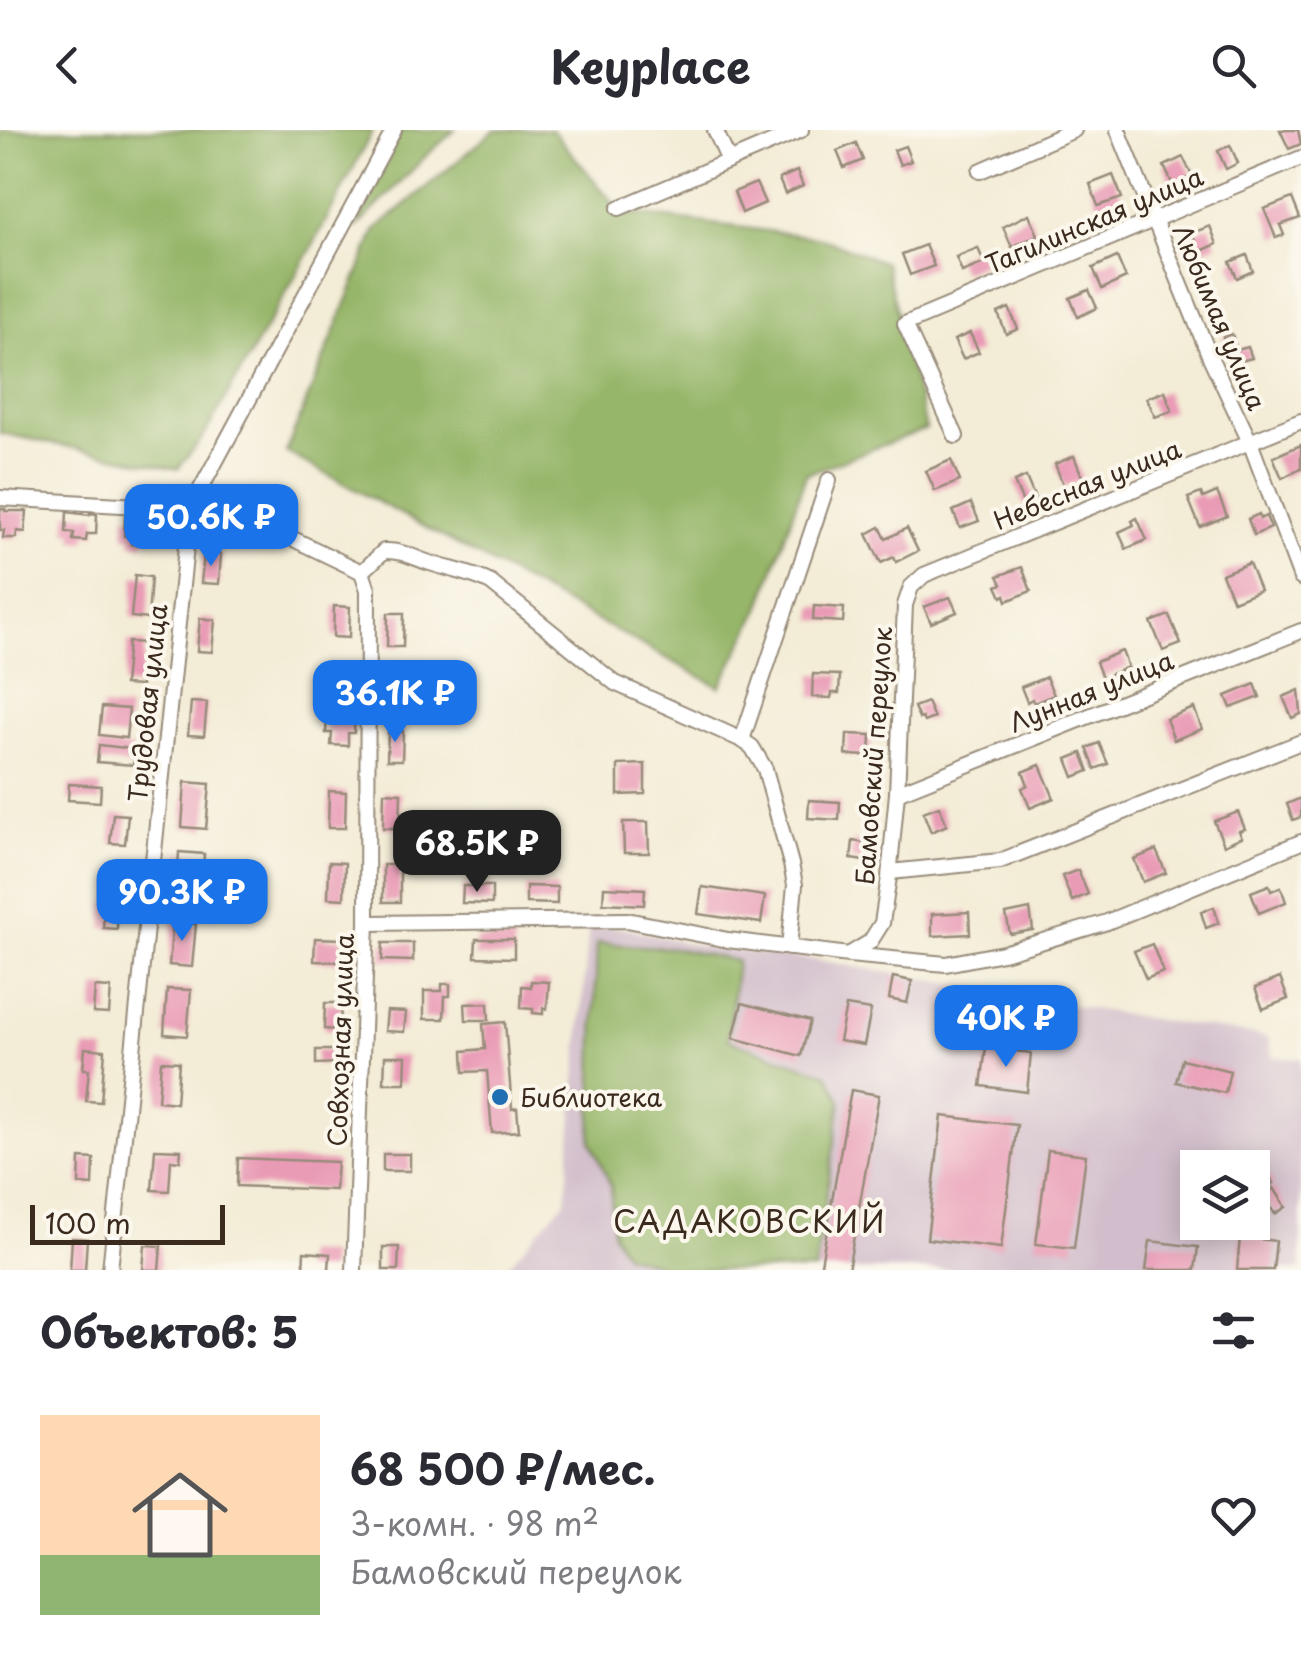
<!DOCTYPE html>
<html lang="ru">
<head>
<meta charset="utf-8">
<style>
  body { margin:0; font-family:"Playpen Sans",sans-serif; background:#f7f7f7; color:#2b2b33; height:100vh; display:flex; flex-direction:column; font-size:38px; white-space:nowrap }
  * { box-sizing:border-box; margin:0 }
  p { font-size:32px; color:#7c7c81 }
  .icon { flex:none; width:55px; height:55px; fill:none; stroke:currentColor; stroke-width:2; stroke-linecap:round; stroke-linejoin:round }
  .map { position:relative; height:1140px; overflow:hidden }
  .sheet { display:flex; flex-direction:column; background:#fff; flex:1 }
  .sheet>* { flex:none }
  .buttons { position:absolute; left:1180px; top:1020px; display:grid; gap:20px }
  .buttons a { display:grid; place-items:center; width:90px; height:90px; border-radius:0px; background:#fff; box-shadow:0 5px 25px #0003; font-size:50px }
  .scale { position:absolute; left:30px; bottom:25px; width:195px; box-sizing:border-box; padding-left:10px; border:5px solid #3b2a1e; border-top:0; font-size:28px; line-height:35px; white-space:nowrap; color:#3b2a1e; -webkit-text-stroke:8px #fbf7ec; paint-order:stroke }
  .price { position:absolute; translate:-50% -85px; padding:0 22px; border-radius:20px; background:#1a73e8; color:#fff; font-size:32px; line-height:65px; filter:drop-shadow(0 2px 5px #0008) }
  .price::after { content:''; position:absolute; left:50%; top:60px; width:30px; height:22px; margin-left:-15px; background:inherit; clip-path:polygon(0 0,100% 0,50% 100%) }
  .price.on { background:#222; color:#fff }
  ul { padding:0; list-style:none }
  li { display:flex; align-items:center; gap:30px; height:250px; padding:0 40px }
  li span { display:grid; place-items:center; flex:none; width:280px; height:200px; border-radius:0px; color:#555 }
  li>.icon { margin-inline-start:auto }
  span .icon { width:120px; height:120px; fill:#fffc; stroke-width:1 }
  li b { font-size:42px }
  h2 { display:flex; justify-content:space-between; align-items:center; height:120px; padding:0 40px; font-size:42px }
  header { display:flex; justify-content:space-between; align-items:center; height:130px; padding:0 40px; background:#fff; font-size:45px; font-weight:700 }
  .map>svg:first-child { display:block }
</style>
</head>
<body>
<header><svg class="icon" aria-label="back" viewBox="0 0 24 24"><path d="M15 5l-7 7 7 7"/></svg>Keyplace<svg class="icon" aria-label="search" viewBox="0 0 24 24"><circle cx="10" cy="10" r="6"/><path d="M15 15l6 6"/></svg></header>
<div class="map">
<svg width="1301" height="1140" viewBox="0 0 1301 1140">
  <rect width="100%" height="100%" fill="#fbf7ec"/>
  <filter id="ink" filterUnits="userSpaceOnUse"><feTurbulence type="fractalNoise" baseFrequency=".01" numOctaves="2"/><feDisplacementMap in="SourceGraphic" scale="20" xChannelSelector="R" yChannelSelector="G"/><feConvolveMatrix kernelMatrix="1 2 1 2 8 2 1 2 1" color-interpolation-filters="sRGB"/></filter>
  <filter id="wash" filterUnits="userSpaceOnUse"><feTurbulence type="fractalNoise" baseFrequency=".0048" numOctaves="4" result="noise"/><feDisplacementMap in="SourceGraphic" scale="40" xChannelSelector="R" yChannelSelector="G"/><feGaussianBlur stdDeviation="2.25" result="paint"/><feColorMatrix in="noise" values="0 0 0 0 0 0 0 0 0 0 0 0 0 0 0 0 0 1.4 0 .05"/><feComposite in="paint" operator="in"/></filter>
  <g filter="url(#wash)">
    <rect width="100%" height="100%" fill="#f3ecd6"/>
    <path fill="#d1bdcb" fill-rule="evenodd" d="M589,796l36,2 73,18 125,15 303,54 142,22 5,20 28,2v211h-797l62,-70zM1198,1038h54v54h-54z"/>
    <g fill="#96b669" stroke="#687044" stroke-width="2.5">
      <polygon points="0,0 373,0 310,121 203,307 178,339 0,303"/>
      <polygon points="401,0 455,0 428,24 356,98"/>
      <polygon points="495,0 552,0 621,82 821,108 885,133 926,299 806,344 760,479 720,557 286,322 376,99"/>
      <polygon points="597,813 674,818 737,831 728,910 828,944 841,971 815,1140 676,1140 625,1124 613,1104 611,1056 591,1011"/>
    </g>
    <g id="blocks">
      <g fill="#e99bb6">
        <polygon points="1280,0 1298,0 1301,14 1289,19"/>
        <polygon points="856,13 863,30 844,38 837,21"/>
        <polygon points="1230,15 1238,33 1226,39 1218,21"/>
        <polygon points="905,16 911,31 900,35 894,20"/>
        <polygon points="1183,27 1192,46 1173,55 1164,36"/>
        <polygon points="797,41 803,56 785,64 779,49"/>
        <polygon points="1113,45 1122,68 1098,76 1090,54"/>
        <polygon points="756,53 765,73 742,83 734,62"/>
        <polygon points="1292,68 1300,88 1280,95 1284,105 1276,108 1264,79"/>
        <polygon points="1029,84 1038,105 1012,117 1003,97"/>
        <polygon points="1210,96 1217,114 1199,122 1192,103"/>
        <polygon points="925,115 934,136 910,145 902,124"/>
        <polygon points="978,118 984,133 962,142 956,127"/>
        <polygon points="1247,125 1253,141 1237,148 1230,132"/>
        <polygon points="1117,127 1126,148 1102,159 1093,138"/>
        <polygon points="1089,160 1097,178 1078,187 1070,168"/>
        <polygon points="1009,178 1018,199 1006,204 998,183"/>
        <polygon points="970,203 979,222 963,229 954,210"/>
        <polygon points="1232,204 1237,220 1248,217 1252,228 1240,231 1242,237 1234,240 1223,207"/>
        <polygon points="1165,261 1172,281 1155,287 1147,268"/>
        <polygon points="1301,315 1301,339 1282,348 1273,327"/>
        <polygon points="1074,326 1083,349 1064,357 1055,334"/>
        <polygon points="951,330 960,351 935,361 926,341"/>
        <polygon points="1026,347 1036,371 1024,375 1014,352"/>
        <polygon points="1217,362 1227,386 1200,397 1188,368 1201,363 1203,368"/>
        <polygon points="971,373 979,391 960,398 953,381"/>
        <polygon points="0,379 5,379 5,381 27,381 25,402 17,401 16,408 3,408 4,400 0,400"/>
        <polygon points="67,382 90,385 90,383 97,384 96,404 87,404 86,411 73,410 74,403 66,402"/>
        <polygon points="1259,384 1260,389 1266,386 1271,398 1254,405 1248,389"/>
        <polygon points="125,386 147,389 147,387 155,388 153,409 145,408 144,415 131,414 132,407 124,406"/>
        <polygon points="1137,388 1147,410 1126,419 1119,402 1134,395 1132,391"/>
        <polygon points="880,397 886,409 907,398 918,421 896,432 894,427 881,433 867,404"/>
        <polygon points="204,423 221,424 219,454 201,453"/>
        <polygon points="1249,433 1260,460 1233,471 1222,444"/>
        <polygon points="1022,437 1031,461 1007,471 1005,465 1002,467 997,456 1002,454 998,446"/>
        <polygon points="135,445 151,447 148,489 131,487"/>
        <polygon points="950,467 957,482 931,493 924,477"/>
        <polygon points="334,476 350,477 349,508 333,507"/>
        <polygon points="814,476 844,478 843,492 813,490"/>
        <polygon points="388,483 404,483 403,517 387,517"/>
        <polygon points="1169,485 1181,514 1163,521 1151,492"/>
        <polygon points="200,488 215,490 212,522 197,521"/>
        <polygon points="128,512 145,513 141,556 124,555"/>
        <polygon points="1122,521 1128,537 1102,548 1096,532"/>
        <polygon points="333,535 349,535 348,564 332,564"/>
        <polygon points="387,544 405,544 404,578 387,578"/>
        <polygon points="813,544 840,545 839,563 832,563 831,568 812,567"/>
        <polygon points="1046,547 1054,565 1034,573 1032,569 1027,572 1021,557"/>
        <polygon points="1255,554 1260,567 1231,578 1226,566"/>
        <polygon points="1299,560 1301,584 1292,588 1283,567"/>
        <polygon points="191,572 207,573 204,606 188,605"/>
        <polygon points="927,572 934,588 924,592 922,588 919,589 914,577"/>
        <polygon points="102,577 129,579 126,608 99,605"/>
        <polygon points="1194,578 1202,599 1174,610 1166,589"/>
        <polygon points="327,582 355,583 354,603 348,603 348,616 331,615 332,603 326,603"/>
        <polygon points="388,601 403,601 402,630 387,630"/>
        <polygon points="847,604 871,605 870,626 846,625"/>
        <polygon points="1099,613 1108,634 1095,639 1087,618"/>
        <polygon points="99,615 135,619 133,635 97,632"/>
        <polygon points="1082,623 1089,641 1074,647 1067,629"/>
        <polygon points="645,634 645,664 618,665 618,635"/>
        <polygon points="1040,635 1054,668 1030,678 1022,658 1028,655 1023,642"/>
        <polygon points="185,652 210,654 206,699 182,697"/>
        <polygon points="69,654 101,656 100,672 68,670"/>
        <polygon points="329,661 346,662 345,698 328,698"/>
        <polygon points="384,662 401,663 400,698 383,698"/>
        <polygon points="1301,668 1301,687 1293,690 1287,674"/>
        <polygon points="809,670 840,672 839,690 808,688"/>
        <polygon points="939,676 947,695 931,702 923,682"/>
        <polygon points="1238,682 1245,699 1239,701 1242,707 1224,715 1214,691"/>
        <polygon points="113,684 128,685 125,714 110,713"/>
        <polygon points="623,692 648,692 649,723 624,723"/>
        <polygon points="853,711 872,714 870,732 851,729"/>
        <polygon points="1156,720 1166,743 1143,752 1134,729"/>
        <polygon points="179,722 204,724 201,771 176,769"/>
        <polygon points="329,732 345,733 344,769 328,768"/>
        <rect x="383" y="735" width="17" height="37"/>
        <polygon points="1078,740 1088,764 1072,771 1062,746"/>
        <polygon points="1269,755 1271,761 1281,757 1286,772 1259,783 1251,762"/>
        <polygon points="463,756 492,756 492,774 462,773"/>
        <polygon points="526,756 557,757 557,774 526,773"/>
        <polygon points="604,757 645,759 644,775 603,773"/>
        <polygon points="702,757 765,766 761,793 698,784"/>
        <polygon points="104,773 118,774 117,799 103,798"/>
        <polygon points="1214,777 1219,793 1206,798 1201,782"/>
        <polygon points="1030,779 1033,800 1010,804 1006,784"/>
        <polygon points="969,782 970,804 932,806 932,784"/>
        <polygon points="173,791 196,794 192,837 169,835"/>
        <polygon points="315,808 342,809 341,832 314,831"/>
        <polygon points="476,809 514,809 514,828 475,827"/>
        <polygon points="383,813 413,813 413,831 382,830"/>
        <polygon points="1152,814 1163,842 1146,849 1134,821"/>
        <polygon points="893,847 912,851 907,873 889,869"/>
        <polygon points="1280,848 1288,869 1263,879 1255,858"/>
        <polygon points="531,851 549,852 547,879 543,878 543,884 533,883 533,879 521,878 522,856 531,857"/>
        <polygon points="442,854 450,854 450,866 445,866 444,889 424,889 424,861 442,861"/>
        <polygon points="95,857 111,858 109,884 93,883"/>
        <polygon points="167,859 191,860 187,906 164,904"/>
        <polygon points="325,873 341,873 340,900 324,899"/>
        <polygon points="488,873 489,890 466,890 465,874"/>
        <polygon points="742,873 810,891 801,926 733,908"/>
        <polygon points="846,876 871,880 864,915 839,911"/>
        <polygon points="387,881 406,882 404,902 385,901"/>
        <polygon points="992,885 1014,887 1012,904 990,901"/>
        <polygon points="505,892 512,979 517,978 519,1001 492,1003 487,941 464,942 463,921 485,919 483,894"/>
        <polygon points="986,917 1031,923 1027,962 981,956"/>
        <polygon points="85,918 105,920 101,972 86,971 89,939 83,939"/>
        <polygon points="316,920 339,920 339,933 316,934"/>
        <polygon points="385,926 406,926 405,953 384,953"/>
        <polygon points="1182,929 1230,941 1225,963 1176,952"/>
        <polygon points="161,931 179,932 176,973 158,971"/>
        <polygon points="851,960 879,965 848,1140 820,1140"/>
        <polygon points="942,986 1017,995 1001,1118 927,1109"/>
        <polygon points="155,1019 181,1020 180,1031 171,1030 169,1061 152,1060"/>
        <polygon points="1048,1020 1086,1025 1074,1118 1036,1114"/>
        <rect x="383" y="1024" width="27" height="17"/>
        <polygon points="80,1028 94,1029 93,1055 79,1054"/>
        <polygon points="238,1028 337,1032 335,1060 237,1056"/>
        <polygon points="1259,1033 1274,1053 1264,1060 1252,1043 1252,1037"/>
        <polygon points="1274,1058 1286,1077 1275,1084 1263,1065"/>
        <polygon points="1240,1107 1276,1111 1273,1140 1237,1140"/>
        <polygon points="72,1108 87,1109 85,1140 70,1140"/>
        <polygon points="1150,1111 1198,1117 1195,1140 1146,1140"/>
        <polygon points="145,1115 161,1116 159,1140 143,1140"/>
        <polygon points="383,1117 399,1117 398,1140 383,1140"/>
        <polygon points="304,1122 330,1124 329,1140 303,1140"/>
      </g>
    </g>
  </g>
  <g filter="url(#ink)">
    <use href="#blocks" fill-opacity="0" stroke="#978b7a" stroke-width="2.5"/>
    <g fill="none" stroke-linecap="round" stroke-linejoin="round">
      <g stroke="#978b7a" stroke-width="18">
        <g id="minor">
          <polyline points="715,0 729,31"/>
          <polyline points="1118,0 1210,227 1250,312 1301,448"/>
          <polyline points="980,41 1074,0"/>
          <polyline points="619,78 801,0"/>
          <polyline points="956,306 905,194 1301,28"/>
          <polyline points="0,368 190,379 110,1140"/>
          <path d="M362,442l22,-21c17,-1 30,7 46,12 21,7 42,10 61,20l124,100 127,57 10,7 13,22 26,95 4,21 -6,63"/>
          <polyline points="362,442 283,404 228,382 190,379 394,0"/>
          <polyline points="742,610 829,350"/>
          <polyline points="897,663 1301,501"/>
          <polyline points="890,742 1000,731 1301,612"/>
          <polyline points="367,793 627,790 728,810 849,825 946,834 1003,823 1107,792 1301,712"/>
          <polyline points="850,824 870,812 882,793 889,747 897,663 905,475 911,457 924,445 1301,291"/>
          <polyline points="354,1140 367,793 368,460 362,442"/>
        </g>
      </g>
      <use href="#minor" stroke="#fff" stroke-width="14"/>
    </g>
  </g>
  <circle fill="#1f6fb2" stroke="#fbf7ec" stroke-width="4" cx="500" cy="967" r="10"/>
  <g text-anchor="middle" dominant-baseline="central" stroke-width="8" stroke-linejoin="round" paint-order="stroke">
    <g font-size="25" fill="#3b2a1e" stroke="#fbf7ec">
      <text transform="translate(1094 90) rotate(-23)">Тагилинская улица</text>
      <text transform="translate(1220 187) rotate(67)">Любимая улица</text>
      <text transform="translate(1087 354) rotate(-22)">Небесная улица</text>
      <text transform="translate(1091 561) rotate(-22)">Лунная улица</text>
      <text transform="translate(147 573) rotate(-84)">Трудовая улица</text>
      <text transform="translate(873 626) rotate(-86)">Бамовский переулок</text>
      <text transform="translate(340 910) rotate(-88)">Совхозная улица</text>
    </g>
    <g font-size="25" fill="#3b2a1e" stroke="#fbf7ec" text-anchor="start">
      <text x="520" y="967">Библиотека</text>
    </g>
    <g font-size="30" letter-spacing="2.5" fill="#3b2a1e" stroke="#fbf7ec">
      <text x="750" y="1090">САДАКОВСКИЙ</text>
    </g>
  </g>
</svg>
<div class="buttons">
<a><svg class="icon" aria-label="layers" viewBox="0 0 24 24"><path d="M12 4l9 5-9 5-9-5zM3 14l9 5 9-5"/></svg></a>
</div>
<div class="scale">100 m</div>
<b class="price" style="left:211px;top:439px">50.6K ₽</b>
<b class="price" style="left:395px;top:615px">36.1K ₽</b>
<b class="price on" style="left:477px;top:765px">68.5K ₽</b>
<b class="price" style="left:182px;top:814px">90.3K ₽</b>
<b class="price" style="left:1006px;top:940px">40K ₽</b>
</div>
<section class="sheet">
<h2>Объектов: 5<svg class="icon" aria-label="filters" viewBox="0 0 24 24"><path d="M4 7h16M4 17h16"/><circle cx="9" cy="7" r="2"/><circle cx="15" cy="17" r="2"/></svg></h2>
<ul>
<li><span style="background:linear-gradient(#ffd9b3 70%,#8fb573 0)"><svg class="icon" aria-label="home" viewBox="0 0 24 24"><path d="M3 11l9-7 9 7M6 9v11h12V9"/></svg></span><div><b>68 500 ₽/мес.</b><p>3-комн. · 98 m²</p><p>Бамовский переулок</p></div><svg class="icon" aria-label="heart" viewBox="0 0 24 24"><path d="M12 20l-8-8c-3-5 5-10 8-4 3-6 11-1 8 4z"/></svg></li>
</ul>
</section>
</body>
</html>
